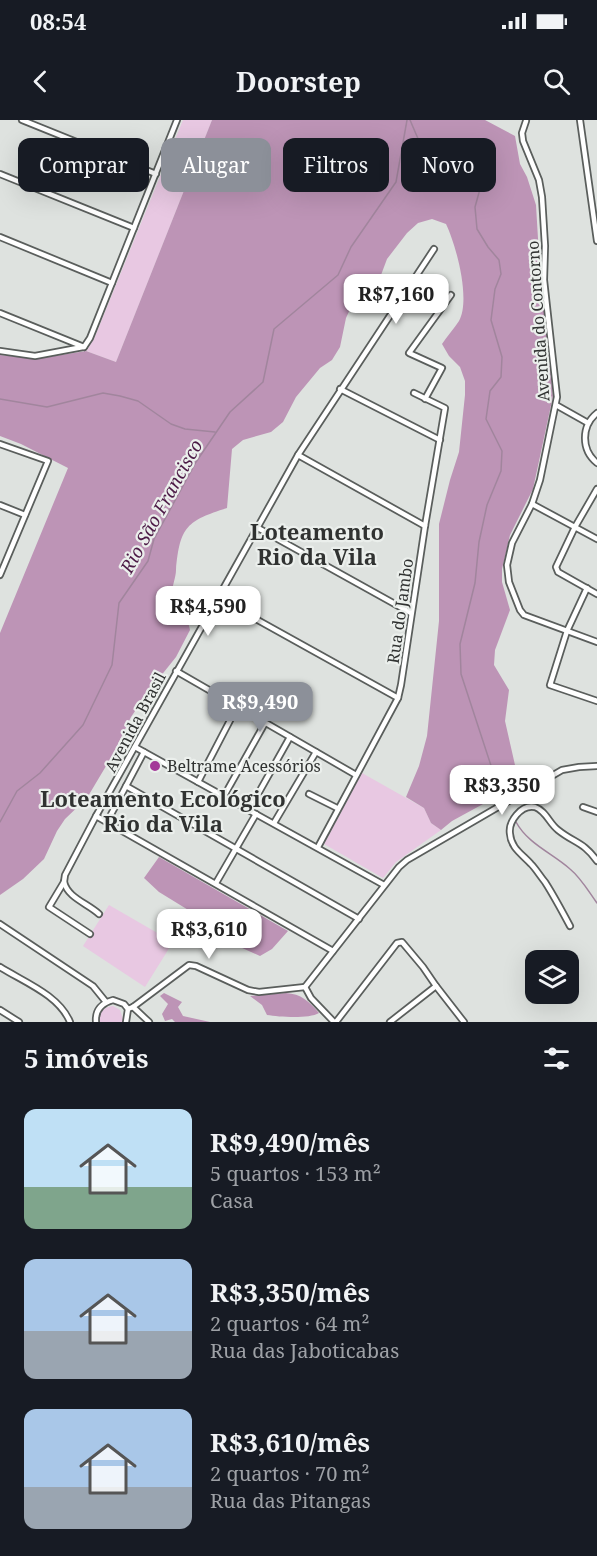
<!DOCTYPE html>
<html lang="pt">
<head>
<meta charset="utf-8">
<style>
  body { margin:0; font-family:"Noto Serif",serif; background:#242831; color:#f1f3f6; height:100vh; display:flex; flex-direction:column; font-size:22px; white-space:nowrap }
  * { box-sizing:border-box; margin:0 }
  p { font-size:20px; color:#9ea1a6 }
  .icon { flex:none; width:33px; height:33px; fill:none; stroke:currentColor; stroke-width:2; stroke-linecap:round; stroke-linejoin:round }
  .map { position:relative; height:902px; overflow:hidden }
  .sheet { display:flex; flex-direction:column; background:#171b24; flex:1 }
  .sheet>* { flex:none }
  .banner { position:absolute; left:18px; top:18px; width:561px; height:54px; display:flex; gap:12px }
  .fabs { position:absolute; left:525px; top:830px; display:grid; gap:12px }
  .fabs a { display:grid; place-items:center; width:54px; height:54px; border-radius:12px; background:#171b24; box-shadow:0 6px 24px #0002; font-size:30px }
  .price { position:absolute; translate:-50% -51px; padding:0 14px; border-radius:12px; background:#fff; color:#222; font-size:20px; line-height:39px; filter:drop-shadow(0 2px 3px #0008) }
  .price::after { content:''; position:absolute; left:50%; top:36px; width:18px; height:14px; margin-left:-9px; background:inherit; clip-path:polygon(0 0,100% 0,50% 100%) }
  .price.current { background:#8c9099; color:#fff }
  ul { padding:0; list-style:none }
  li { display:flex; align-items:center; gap:18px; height:150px; padding:0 24px }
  li span { display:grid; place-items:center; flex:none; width:168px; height:120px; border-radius:12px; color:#555 }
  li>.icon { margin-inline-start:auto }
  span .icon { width:72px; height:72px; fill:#fffc; stroke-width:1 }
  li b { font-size:26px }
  h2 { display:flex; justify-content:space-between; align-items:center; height:72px; padding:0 24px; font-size:26px }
  .tag { padding:0 21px; border-radius:12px; background:#171b24; box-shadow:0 6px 24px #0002; font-size:21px; line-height:54px }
  .tag.current { background:#8c9099; color:#fff }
  .status { display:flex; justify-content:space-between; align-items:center; height:42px; padding:0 30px; background:#171b24; direction:ltr }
  .status svg { height:16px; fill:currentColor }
  header { display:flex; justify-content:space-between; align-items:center; height:78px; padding:0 24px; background:#171b24; font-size:27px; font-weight:700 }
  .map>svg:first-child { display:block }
</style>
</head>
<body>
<div class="status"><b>08:54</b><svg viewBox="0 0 49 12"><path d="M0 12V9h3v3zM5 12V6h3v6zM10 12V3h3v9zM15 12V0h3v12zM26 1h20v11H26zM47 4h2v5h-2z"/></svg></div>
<header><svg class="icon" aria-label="back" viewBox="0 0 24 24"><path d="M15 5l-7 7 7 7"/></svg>Doorstep<svg class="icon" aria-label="search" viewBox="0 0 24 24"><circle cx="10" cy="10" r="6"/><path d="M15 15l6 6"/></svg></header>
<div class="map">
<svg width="597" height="902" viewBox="0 0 597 902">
  <rect width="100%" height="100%" fill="#dee2df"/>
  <g fill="#e8c8e2">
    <polygon points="183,0 212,0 116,242 86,231 94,219"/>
    <polygon points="362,653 424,688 431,703 441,710 396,742 383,758 324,724"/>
    <polygon points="109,785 173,822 145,867 83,826"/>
    <path d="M113,886l7,4 4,12h-26c0,-9 5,-15 15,-16z"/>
  </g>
  <g fill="#bd94b6">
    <path d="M212,0h273l30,16 5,28 7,13 9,28 4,67 13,124 -20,93 -23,46 -8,34v13l8,28 -15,40 -1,15 15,25 -4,31 10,44 -1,15 -9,12 -53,29 -11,9 -10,-7 -7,-15 -18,-11 13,-31 8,-30 12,-115v-97l11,-44 9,-28 6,-57v-14l-5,-14 -11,-11 -7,-12c5,-8 12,-15 17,-23 12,-22 -3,-76 -13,-97l-14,-5 -14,4 -11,10 -20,26 -6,16 -8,12 -21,18 -6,13 -6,29 -8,13 -12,8 -24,29 -13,25 -12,10 -28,8 -11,9 -5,59c-40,13 -47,18 -51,62 0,7 -4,16 -4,23 2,10 10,15 14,24 2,4 3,9 4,13l-14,27 -28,35 -17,25 -19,39 -25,42 -22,21 -8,12 -13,28 -21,20 -23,16v-262l68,-165 -47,-24 -21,-8v-81l36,4 50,-8 30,11z"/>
    <polygon points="159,737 288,811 272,829 260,836 240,827 229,815 159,772 144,758"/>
    <polygon points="164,873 182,882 178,887 183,896 210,902 175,902 172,899 165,901 162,894 168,884 160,876"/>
    <path d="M286,873c15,1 23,8 33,20 -10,6 -39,4 -52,2l-5,-10 -12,-9z"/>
  </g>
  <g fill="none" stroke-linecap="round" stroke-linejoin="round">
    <g stroke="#a1859d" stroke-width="1.5">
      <polyline points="410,0 419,21 435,31 453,34 470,41 478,57 480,69 475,87 477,109 488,127 499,140 501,154 495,169 491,200 502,237 501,257 490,271 486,299 502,331 501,351 487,385 479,422 475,463 460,524 461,554 499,670"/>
      <polyline points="0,279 47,287 103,273 120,276 138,281 171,304 185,309 215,312"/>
      <polyline points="0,702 17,671 40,653 83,605 112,545 119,483 148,441 154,419 196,342 230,292 263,262 274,209 338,155 351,127 396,62 407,0"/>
      <path d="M516,702c12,22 36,31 54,47 11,9 19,23 27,34"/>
    </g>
    <g stroke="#5a5e5c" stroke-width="8">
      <g id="street">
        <polyline points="22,0 156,54"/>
        <polyline points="580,0 597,121"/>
        <polyline points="526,1 522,13 523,21 539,60 542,77 545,126 544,160 557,277 540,360 532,384 512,423 507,445 509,462 520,490 524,495 597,522"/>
        <polyline points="0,54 134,108"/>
        <polyline points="0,117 112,163"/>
        <polyline points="0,193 84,227"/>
        <polyline points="84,227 90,218 177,0"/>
        <polyline points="0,231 35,236 83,227"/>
        <polyline points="340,269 440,320"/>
        <polyline points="425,279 442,248 409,233 451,175"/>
        <polyline points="556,285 588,303"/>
        <path d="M597,293c-16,13 -16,37 0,50"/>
        <polyline points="0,324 48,341 0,455"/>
        <polyline points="298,335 425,406"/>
        <polyline points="597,369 575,407 556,447 558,452 597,474"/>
        <polyline points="532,384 597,419"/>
        <polyline points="0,385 25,395"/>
        <polyline points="258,408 411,493"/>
        <polyline points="587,468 567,511 550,565 597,581"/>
        <polyline points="218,478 398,578"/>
        <polyline points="176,551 356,655"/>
        <polyline points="135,627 384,765"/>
        <polyline points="198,662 237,587"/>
        <polyline points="126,666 359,799"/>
        <polyline points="309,674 337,688"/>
        <polyline points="224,676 265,603"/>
        <polyline points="583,687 597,692"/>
        <polyline points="249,690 290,617"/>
        <polyline points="96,696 333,831"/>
        <polyline points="107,702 144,632"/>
        <polyline points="274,703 316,632"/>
        <polyline points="318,727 398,578 401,565 425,406 445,288 414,273"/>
        <path d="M64,762c4,16 23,21 35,32"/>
        <polyline points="216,763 256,694"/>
        <polyline points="0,804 93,866 106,882"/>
        <path d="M570,806c-8,-15 -16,-30 -25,-44 -5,-6 -9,-13 -14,-18 -9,-10 -20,-16 -21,-30 -2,-12 11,-30 25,-27 11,4 14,16 23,23 16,13 26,12 39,31"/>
        <polyline points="90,814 49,787 64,762 65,755 96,696 298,335 434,129"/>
        <path d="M0,847c24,15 59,28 70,55"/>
        <polyline points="436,866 464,902"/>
        <polyline points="305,867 399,747 407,740 562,650 579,647 597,646"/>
        <polyline points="305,867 311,878 334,902"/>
        <polyline points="133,887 149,902"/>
        <polyline points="128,889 133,887 189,845 196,846 248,870 259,872 305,867"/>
        <polyline points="0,890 19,902"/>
        <path d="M96,902c-1,-12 6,-19 17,-22l11,4 4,5 -2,13"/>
        <polyline points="336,902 397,823 402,822 423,847 436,866 390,902"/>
      </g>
    </g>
    <use href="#street" stroke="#fff" stroke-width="4.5"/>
  </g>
  <circle fill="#a33898" stroke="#ebefec" stroke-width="2" cx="155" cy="646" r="6"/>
  <g text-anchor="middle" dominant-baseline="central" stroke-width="4.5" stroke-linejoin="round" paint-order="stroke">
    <g font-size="16" fill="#303231" stroke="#ebefec">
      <text transform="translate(538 201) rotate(-94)">Avenida do Contorno</text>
      <text transform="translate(400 491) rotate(-82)">Rua do Jambo</text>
      <text transform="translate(135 602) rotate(-62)">Avenida Brasil</text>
    </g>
    <g font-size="16" fill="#303231" stroke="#ebefec" text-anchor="start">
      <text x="167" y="646">Beltrame Acessórios</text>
    </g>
    <g font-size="18" font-style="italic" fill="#4d1b47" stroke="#ebefec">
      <text transform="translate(161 386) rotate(-61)">Rio São Francisco</text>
    </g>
    <g font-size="22" font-weight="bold" fill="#303231" stroke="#ebefec">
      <text x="317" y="411">Loteamento<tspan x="317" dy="25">Rio da Vila</tspan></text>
      <text x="163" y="678">Loteamento Ecológico<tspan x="163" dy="25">Rio da Vila</tspan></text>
    </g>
  </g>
</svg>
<div class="fabs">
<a><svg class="icon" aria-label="layers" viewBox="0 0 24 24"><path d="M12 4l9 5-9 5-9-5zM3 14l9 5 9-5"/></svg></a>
</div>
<b class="price" style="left:396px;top:205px">R$7,160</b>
<b class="price" style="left:208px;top:517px">R$4,590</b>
<b class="price current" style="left:260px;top:613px">R$9,490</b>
<b class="price" style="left:502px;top:696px">R$3,350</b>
<b class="price" style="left:209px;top:840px">R$3,610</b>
<div class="banner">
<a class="tag">Comprar</a>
<a class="tag current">Alugar</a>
<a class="tag">Filtros</a>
<a class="tag">Novo</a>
</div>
</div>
<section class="sheet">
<h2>5 imóveis<svg class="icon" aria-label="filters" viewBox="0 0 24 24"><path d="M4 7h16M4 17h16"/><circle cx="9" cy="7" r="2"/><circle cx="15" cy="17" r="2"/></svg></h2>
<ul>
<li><span style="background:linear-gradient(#bfe0f5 65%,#7fa58c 0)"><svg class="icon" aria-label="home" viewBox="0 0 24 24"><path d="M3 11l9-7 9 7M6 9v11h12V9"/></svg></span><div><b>R$9,490/mês</b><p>5 quartos · 153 m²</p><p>Casa</p></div></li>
<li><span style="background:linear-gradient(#a9c7e8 60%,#9aa5b1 0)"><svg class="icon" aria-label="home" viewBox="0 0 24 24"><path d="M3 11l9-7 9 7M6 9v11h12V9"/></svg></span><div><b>R$3,350/mês</b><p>2 quartos · 64 m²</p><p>Rua das Jaboticabas</p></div></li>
<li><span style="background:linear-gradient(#a9c7e8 65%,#9aa5b1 0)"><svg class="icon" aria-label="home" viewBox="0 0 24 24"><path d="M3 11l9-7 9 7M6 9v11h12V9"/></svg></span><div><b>R$3,610/mês</b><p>2 quartos · 70 m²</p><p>Rua das Pitangas</p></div></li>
</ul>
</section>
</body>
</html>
